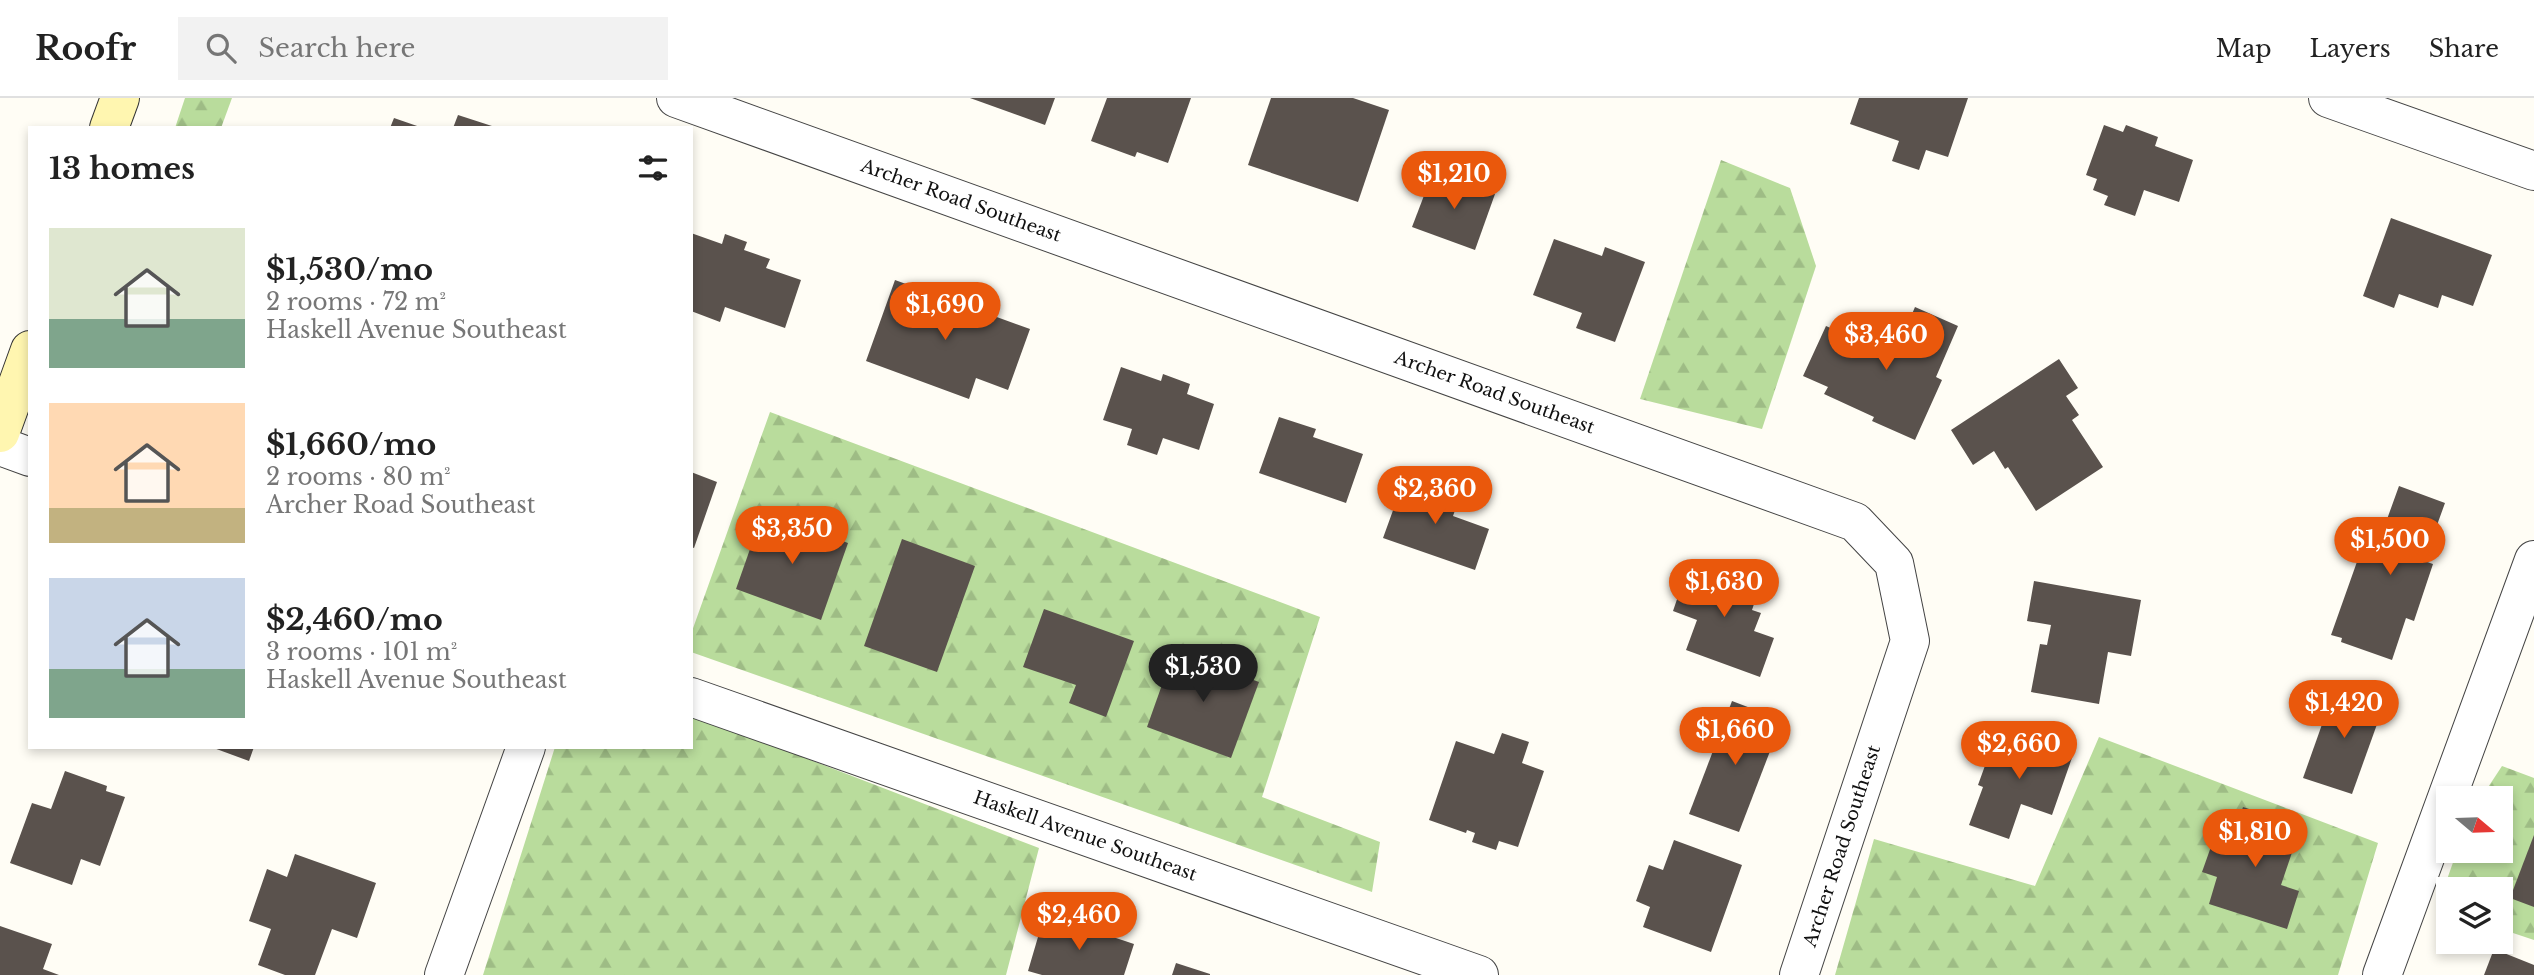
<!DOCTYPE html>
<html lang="en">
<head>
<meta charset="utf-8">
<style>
  body { margin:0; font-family:"Libre Baskerville",serif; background:#f2f2f2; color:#222; height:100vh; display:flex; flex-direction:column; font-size:26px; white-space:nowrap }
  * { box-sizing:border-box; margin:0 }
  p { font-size:23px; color:#767676 }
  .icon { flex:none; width:38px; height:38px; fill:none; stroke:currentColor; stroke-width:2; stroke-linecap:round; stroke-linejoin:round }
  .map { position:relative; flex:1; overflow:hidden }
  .sheet { position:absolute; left:28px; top:28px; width:665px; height:623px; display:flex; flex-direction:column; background:#fff; border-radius:0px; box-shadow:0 4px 10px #0003 }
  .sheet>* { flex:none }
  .needle { width:46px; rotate:109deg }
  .buttons { position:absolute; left:2436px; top:688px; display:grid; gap:14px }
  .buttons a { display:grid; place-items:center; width:77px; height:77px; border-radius:0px; background:#fff; box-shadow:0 4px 10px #0003; font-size:35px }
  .price { position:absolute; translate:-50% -60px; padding:0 16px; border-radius:24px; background:#ea580c; color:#fff; font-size:23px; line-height:46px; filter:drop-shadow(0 2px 4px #0008) }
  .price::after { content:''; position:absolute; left:50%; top:42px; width:21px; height:16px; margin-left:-10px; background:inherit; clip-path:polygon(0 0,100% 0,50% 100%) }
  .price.active { background:#222; color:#fff }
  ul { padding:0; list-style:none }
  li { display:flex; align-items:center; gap:21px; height:175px; padding:0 21px }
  li span { display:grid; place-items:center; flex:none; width:196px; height:140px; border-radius:0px; color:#555 }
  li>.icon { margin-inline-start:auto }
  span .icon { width:84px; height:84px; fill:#fffc; stroke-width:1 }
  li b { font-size:30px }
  h2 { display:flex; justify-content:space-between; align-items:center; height:84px; padding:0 21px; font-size:30px }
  header { display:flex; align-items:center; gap:42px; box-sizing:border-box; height:98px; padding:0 35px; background:#fff; border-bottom:2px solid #e0e0e0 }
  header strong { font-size:33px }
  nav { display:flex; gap:38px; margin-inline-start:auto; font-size:24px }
  .search { width:490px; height:63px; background:#f2f2f2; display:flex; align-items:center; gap:18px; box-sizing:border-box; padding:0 24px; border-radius:0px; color:#767676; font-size:26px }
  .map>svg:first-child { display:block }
</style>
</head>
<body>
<header>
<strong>Roofr</strong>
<div class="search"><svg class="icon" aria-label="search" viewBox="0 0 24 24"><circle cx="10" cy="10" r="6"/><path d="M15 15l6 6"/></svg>Search here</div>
<nav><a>Map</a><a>Layers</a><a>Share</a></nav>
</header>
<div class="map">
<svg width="2534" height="877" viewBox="0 0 2534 877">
  <defs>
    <pattern id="forest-firs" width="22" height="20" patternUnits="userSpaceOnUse" patternTransform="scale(1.75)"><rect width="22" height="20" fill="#b9dc9c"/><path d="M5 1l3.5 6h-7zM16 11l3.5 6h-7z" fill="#9ebc85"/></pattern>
  </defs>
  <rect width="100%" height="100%" fill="#fffdf5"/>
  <g fill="url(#forest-firs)">
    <polygon points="185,0 232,0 221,30 175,30"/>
    <polygon points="1721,62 1790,90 1816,168 1762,331 1640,301"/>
    <polygon points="770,314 1320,519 1262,699 1380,744 1372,794 691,554 691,536"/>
    <polygon points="691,616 1039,750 1006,877 483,877 555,649 691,649"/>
    <polygon points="2099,639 2378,745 2338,877 1835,877 1874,741 2035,788"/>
    <polygon points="2502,668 2534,680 2534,842 2501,831 2501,791 2448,791 2448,814 2437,810 2457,753 2501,752 2501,700 2481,700"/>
  </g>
  <g fill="#5a524d">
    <polygon points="970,0 1055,0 1045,27"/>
    <polygon points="1107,0 1191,0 1168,65 1137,54 1135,59 1091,43"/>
    <polygon points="1271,0 1353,0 1389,12 1358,104 1248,67"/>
    <polygon points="1859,0 1968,0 1948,59 1926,52 1919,72 1892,63 1899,43 1850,26"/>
    <polygon points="458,17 495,29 495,30 453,30"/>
    <polygon points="394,20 420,29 419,30 390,30"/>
    <polygon points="2104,27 2123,34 2126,27 2158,39 2155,48 2193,62 2179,104 2144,92 2135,118 2104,107 2108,98 2093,92 2097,81 2086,77"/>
    <polygon points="1433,74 1495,96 1475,152 1412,129"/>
    <polygon points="2391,120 2492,157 2473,208 2442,197 2438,210 2399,196 2394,210 2363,198"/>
    <polygon points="691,135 722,146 725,136 747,144 744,152 770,161 766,170 801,182 785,230 725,209 720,224 691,213"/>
    <polygon points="1554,141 1602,158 1605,149 1645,164 1615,244 1576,230 1582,215 1533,197"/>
    <polygon points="895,182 1030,231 1008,292 976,280 969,301 866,263"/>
    <polygon points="1915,209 1958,228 1936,279 1942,282 1915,342 1872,323 1874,319 1824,296 1828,289 1803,278 1826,228 1894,258"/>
    <polygon points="2059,261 2078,290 2066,298 2079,317 2072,322 2103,369 2036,413 2008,369 2005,371 1994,353 1973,367 1951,332"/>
    <polygon points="1121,269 1161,283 1163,276 1190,286 1187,296 1214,306 1199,352 1163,340 1157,357 1127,347 1132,331 1103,322"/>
    <polygon points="1279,319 1316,331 1313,339 1363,356 1346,405 1259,375"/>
    <polygon points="691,374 717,384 694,450 691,449"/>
    <polygon points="1404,382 1459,401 1453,418 1489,431 1475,472 1383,440"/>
    <polygon points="2399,388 2445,405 2424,463 2433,466 2414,523 2406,520 2392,562 2341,544 2342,540 2331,537 2364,444 2377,449"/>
    <polygon points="763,414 848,445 821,522 736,491"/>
    <polygon points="902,441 975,468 937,574 864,548"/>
    <polygon points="1714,468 1761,485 1752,512 1761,515 1754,533 1774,540 1760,579 1686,552 1697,522 1673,513 1688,469 1711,477"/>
    <polygon points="2034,483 2141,502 2131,558 2108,554 2099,606 2031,594 2040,546 2047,547 2051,527 2027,523"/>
    <polygon points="1044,511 1134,543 1106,619 1069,605 1076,587 1023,569"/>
    <polygon points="1174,553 1259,584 1231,660 1147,629"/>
    <polygon points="2336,587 2385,604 2352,696 2303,680"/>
    <polygon points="1732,603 1782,622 1739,734 1689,716"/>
    <polygon points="2004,630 2074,654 2052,717 2021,706 2009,741 1969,727 1983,689 1978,687 1991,651 1996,653"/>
    <polygon points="1502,635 1529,644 1522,665 1544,673 1518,749 1499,743 1496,752 1472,744 1475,735 1467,732 1466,735 1429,722 1456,643 1494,656"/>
    <polygon points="211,649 254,649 249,663"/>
    <polygon points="65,673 107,688 106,693 125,699 100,768 81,761 72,787 10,765 32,705 51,711"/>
    <polygon points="2243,709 2301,728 2281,787 2299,793 2287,831 2209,806 2217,779 2202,774 2213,743 2230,749"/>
    <polygon points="2534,737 2534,809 2510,800"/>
    <polygon points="1674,742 1742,767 1711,854 1643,829 1650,809 1636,803 1649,767 1663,772"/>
    <polygon points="295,756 376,785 357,840 332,831 315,877 285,877 258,867 271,831 249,823 267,771 287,779"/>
    <polygon points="1043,822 1076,833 1080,824 1114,835 1113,839 1134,846 1124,877 1042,877 1028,873"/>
    <polygon points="0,828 52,846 43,871 59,877 0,877"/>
    <polygon points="2494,851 2534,867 2534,877 2484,877"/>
    <polygon points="1176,865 1210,876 1210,877 1172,877"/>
  </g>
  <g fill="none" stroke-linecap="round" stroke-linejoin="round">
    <g stroke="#444" stroke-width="40">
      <g id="street">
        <path id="s1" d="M676,0l1179,424 39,41 16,78 -111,334"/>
        <polyline points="2328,0 2534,73"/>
        <polyline points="0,348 30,359"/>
        <path id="s2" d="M691,599l788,278"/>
        <polyline points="444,877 526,649"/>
        <polyline points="2382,877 2534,462"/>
      </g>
    </g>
    <g stroke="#333" stroke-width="40">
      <g id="secondary">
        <polyline points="109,30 120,0"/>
        <polyline points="0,335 30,252"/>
      </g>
    </g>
    <use href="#street" stroke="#fff" stroke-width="38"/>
    <use href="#secondary" stroke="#fff6b0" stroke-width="38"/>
  </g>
  <g text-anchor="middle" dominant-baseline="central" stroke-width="7" stroke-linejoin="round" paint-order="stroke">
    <g font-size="18" fill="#111" stroke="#fff">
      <text stroke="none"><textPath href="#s1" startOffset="303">Archer Road Southeast</textPath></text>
      <text stroke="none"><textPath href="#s1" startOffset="870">Archer Road Southeast</textPath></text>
      <text stroke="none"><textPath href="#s2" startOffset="418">Haskell Avenue Southeast</textPath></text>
      <text transform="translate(1842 748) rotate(-72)">Archer Road Southeast</text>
    </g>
  </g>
</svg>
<div class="buttons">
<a><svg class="needle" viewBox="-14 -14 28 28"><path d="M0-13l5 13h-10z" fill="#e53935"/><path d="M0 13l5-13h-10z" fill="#767676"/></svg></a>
<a><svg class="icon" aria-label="layers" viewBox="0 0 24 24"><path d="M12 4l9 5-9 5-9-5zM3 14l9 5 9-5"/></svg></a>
</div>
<b class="price" style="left:1454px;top:113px">$1,210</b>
<b class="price" style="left:945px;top:244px">$1,690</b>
<b class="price" style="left:1886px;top:274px">$3,460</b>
<b class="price" style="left:1435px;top:428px">$2,360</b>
<b class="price" style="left:792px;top:468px">$3,350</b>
<b class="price" style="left:2390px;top:479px">$1,500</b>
<b class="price" style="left:1724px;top:521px">$1,630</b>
<b class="price active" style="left:1203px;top:606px">$1,530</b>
<b class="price" style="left:2344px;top:642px">$1,420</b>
<b class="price" style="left:1735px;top:669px">$1,660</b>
<b class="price" style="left:2019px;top:683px">$2,660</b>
<b class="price" style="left:2255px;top:771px">$1,810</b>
<b class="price" style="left:1079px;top:854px">$2,460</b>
<section class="sheet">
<h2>13 homes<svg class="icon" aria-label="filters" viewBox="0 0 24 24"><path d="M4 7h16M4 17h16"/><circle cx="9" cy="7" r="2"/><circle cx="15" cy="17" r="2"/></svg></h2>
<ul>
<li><span style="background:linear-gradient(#dfe7d0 65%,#7fa58c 0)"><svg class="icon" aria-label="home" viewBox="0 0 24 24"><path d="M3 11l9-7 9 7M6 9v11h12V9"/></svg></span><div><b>$1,530/mo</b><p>2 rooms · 72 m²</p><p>Haskell Avenue Southeast</p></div></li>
<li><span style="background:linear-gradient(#ffd9b3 75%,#c2b280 0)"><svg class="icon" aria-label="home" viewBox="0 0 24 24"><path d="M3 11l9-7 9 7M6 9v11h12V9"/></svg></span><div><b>$1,660/mo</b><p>2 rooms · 80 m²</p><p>Archer Road Southeast</p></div></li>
<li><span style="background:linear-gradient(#c9d6e8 65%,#7fa58c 0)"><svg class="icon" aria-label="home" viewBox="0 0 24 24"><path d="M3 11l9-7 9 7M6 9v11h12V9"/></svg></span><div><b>$2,460/mo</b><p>3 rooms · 101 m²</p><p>Haskell Avenue Southeast</p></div></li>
</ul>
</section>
</div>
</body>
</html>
